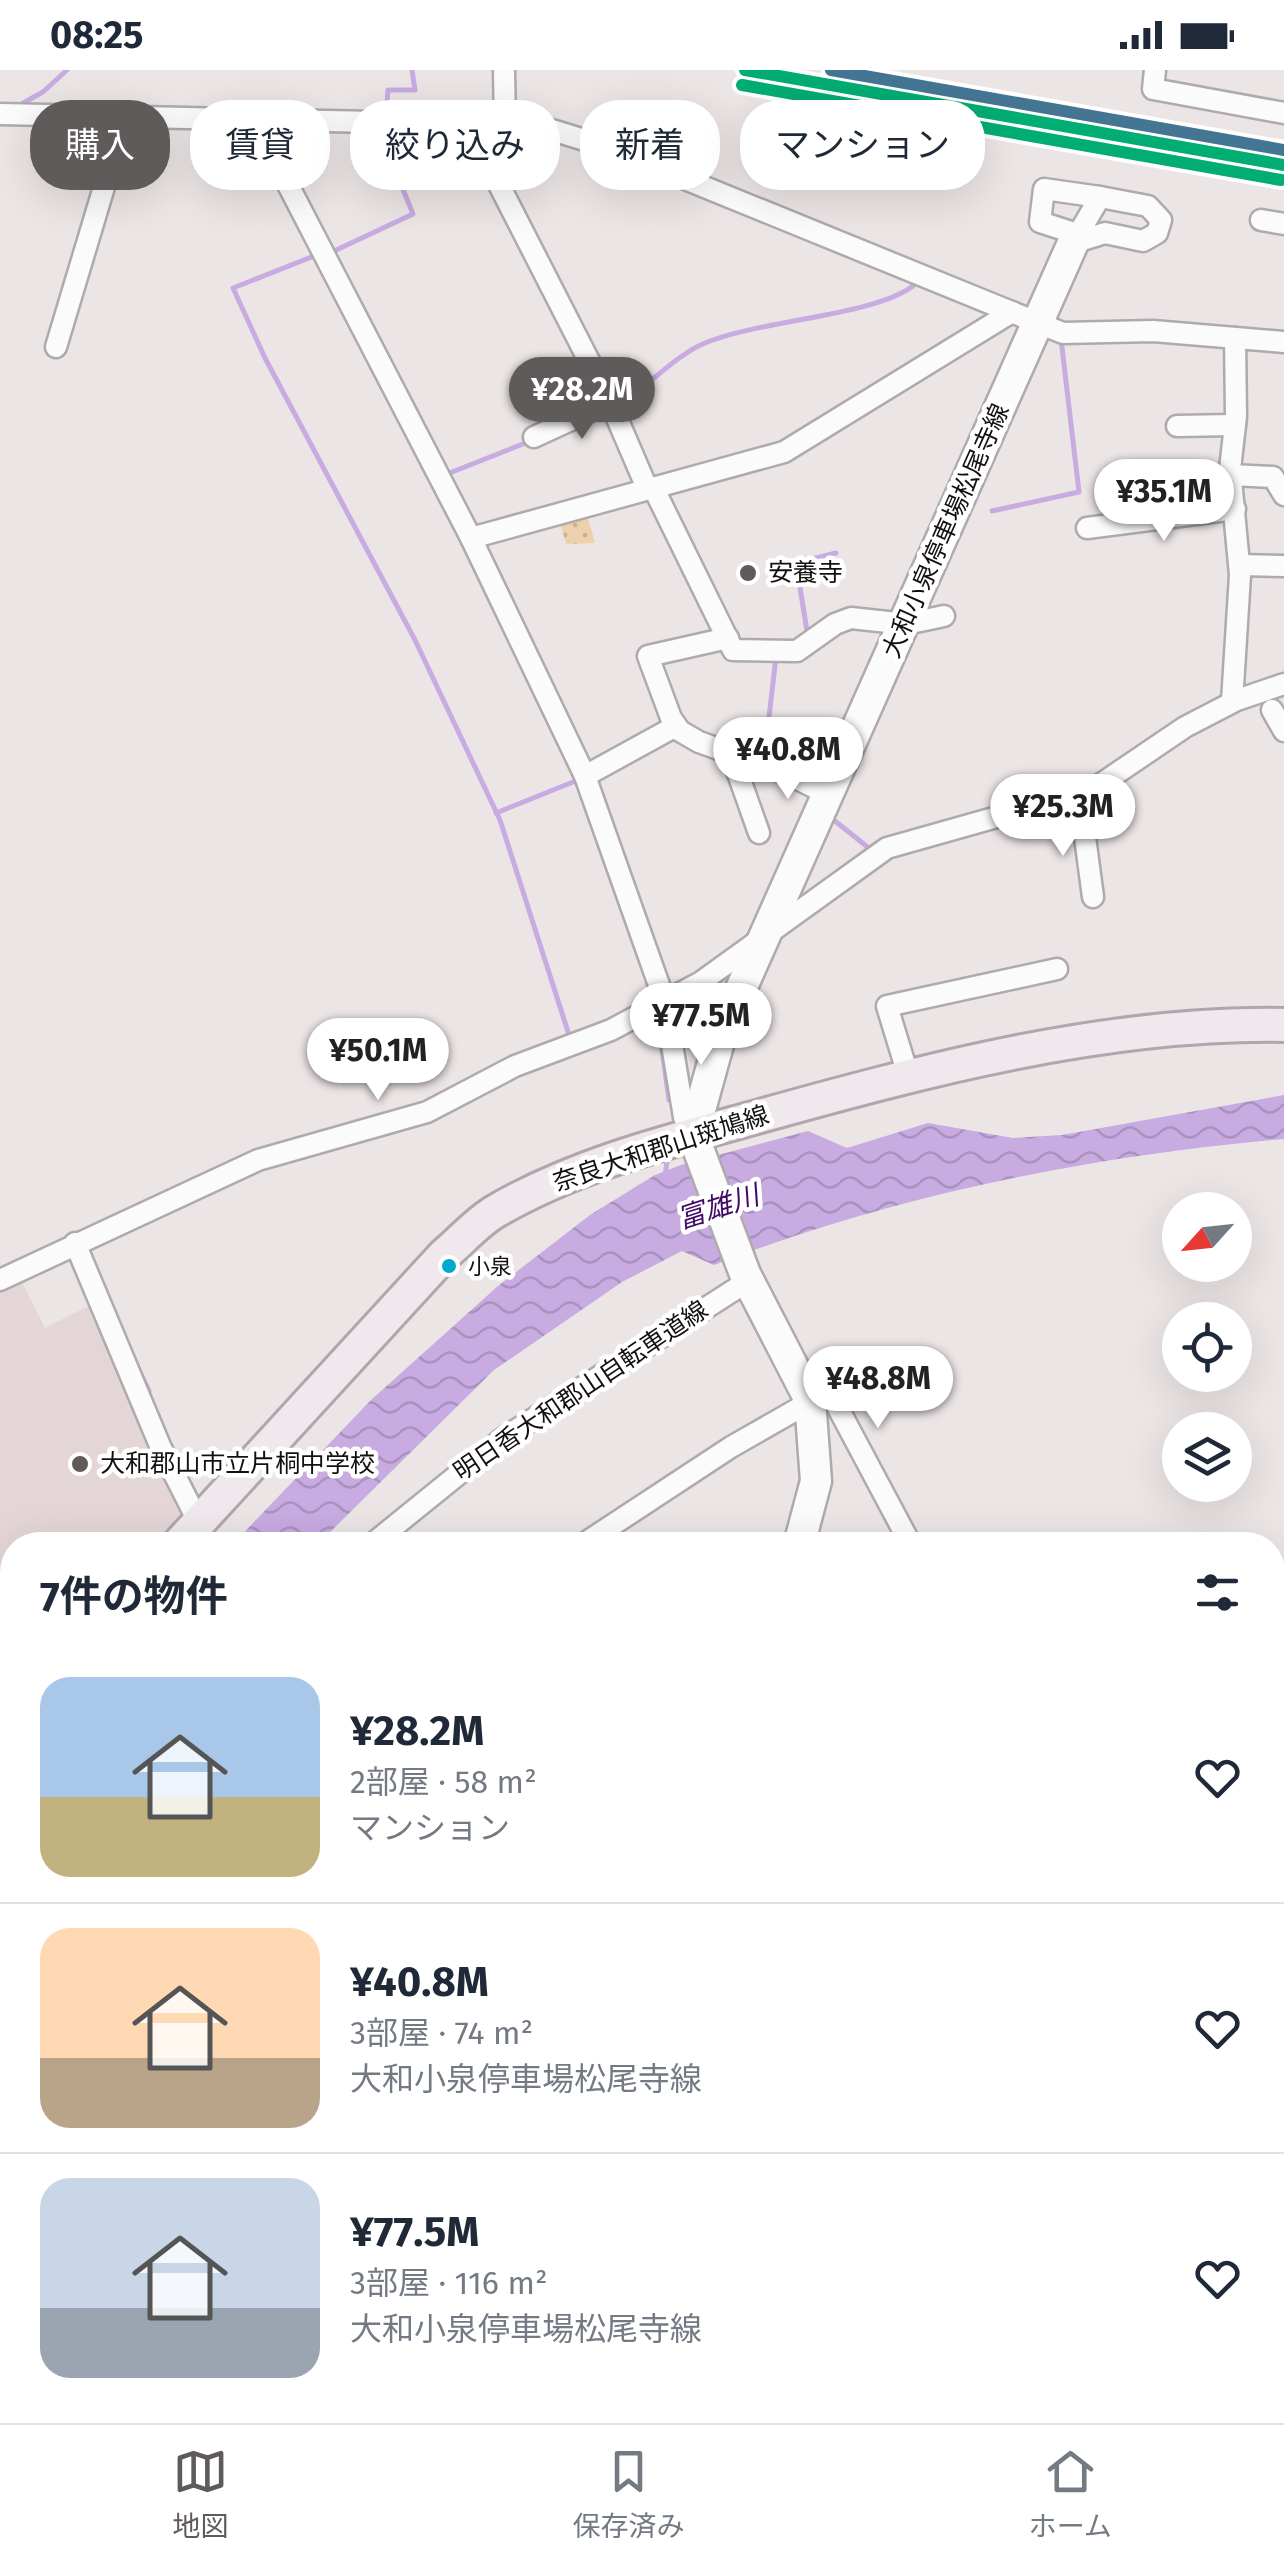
<!DOCTYPE html>
<html lang="ja">
<head>
<meta charset="utf-8">
<style>
  body { margin:0; font-family:"Fira Sans","Noto Sans JP",sans-serif; background:#f2f2f3; color:#1f2937; height:100vh; display:flex; flex-direction:column; font-size:38px; white-space:nowrap }
  * { box-sizing:border-box; margin:0 }
  p { font-size:32px; color:#747a83 }
  .icon { flex:none; width:55px; height:55px; fill:none; stroke:currentColor; stroke-width:2; stroke-linecap:round; stroke-linejoin:round }
  .map { position:relative; flex:1; overflow:hidden }
  .side { position:absolute; left:0px; top:1462px; width:1285px; height:892px; display:flex; flex-direction:column; background:#fff; border-radius:40px 40px 0 0; box-shadow:0 10px 40px #0002 }
  .side>* { flex:none }
  .top-card { position:absolute; left:30px; top:30px; width:1225px; height:90px; display:flex; gap:20px }
  .needle { width:65px; rotate:243deg }
  .tools { position:absolute; left:1162px; top:1122px; display:grid; gap:20px }
  .tools a { display:grid; place-items:center; width:90px; height:90px; border-radius:50%; background:#fff; box-shadow:0 10px 40px #0002; font-size:50px }
  .price { position:absolute; translate:-50% -85px; padding:0 22px; border-radius:35px; background:#fff; color:#222; font-size:32px; line-height:65px; filter:drop-shadow(0 2px 5px #0008) }
  .price::after { content:''; position:absolute; left:50%; top:60px; width:30px; height:22px; margin-left:-15px; background:inherit; clip-path:polygon(0 0,100% 0,50% 100%) }
  .price.current { background:#605b5b; color:#fff }
  ul { padding:0; list-style:none }
  li { display:flex; align-items:center; gap:30px; height:250px; padding:0 40px }
  li+li { border-top:2px solid #e0e1e3 }
  li span { display:grid; place-items:center; flex:none; width:280px; height:200px; border-radius:30px; color:#555 }
  li>.icon { margin-inline-start:auto }
  span .icon { width:120px; height:120px; fill:#fffc; stroke-width:1 }
  li b { font-size:42px }
  h2 { display:flex; justify-content:space-between; align-items:center; height:120px; padding:0 40px; font-size:42px }
  .chip { padding:0 35px; border-radius:40px; background:#fff; box-shadow:0 10px 40px #0002; font-size:35px; line-height:90px }
  .chip.current { background:#605b5b; color:#fff }
  .status { display:flex; justify-content:space-between; align-items:center; height:70px; padding:0 50px; background:#fff; direction:ltr }
  .status svg { height:28px; fill:currentColor }
  .dock { display:flex; justify-content:space-around; align-items:center; height:140px; border-top:2px solid #e0e1e3; background:#fff; font-size:28px; color:#747a83 }
  .dock a { display:grid; justify-items:center; gap:5px }
  .dock .current { color:#605b5b }
  .map>svg:first-child { display:block }
</style>
</head>
<body>
<div class="status"><b>08:25</b><svg viewBox="0 0 49 12"><path d="M0 12V9h3v3zM5 12V6h3v6zM10 12V3h3v9zM15 12V0h3v12zM26 1h20v11H26zM47 4h2v5h-2z"/></svg></div>
<div class="map">
<svg width="1284" height="2353" viewBox="0 0 1284 2353">
  <defs>
    <pattern id="park-dots" width="8" height="8" patternUnits="userSpaceOnUse" patternTransform="scale(2.5)"><rect width="8" height="8" fill="#edd1ad"/><path d="M2 2h.1M6 6h.1" fill="none" stroke="#cab294" stroke-width="1.8" stroke-linecap="round"/></pattern>
    <pattern id="water-waves" width="16" height="10" patternUnits="userSpaceOnUse" patternTransform="scale(2.5)"><rect width="16" height="10" fill="#c7abe1"/><path d="M0 5q4-4 8 0t8 0" fill="none" stroke="#aa92c0"/></pattern>
  </defs>
  <rect width="100%" height="100%" fill="#ece5e6"/>
  <g fill="#e4d6d7">
    <polygon points="21,1210 45,1258 91,1235 180,1436 179,1446 155,1475 12,1475 12,1613 0,1620 0,1220"/>
    <polygon points="12,2085 12,2228 0,2212 0,2092"/>
  </g>
  <polygon fill="url(#park-dots)" points="586,441 595,473 566,474 559,448"/>
  <g fill="url(#water-waves)">
    <path d="M1284,1025v44c-194,17 -389,56 -570,126l-32,-14 -60,31 -128,88 -177,175h-85l139,-145 127,-114 92,-71 65,-40 26,-10 127,-34 39,17 81,-25 85,15 49,-3z"/>
    <polygon points="12,1692 12,1754 0,1762 0,1700"/>
    <polygon points="944,2343 944,2342 1053,2343 1050,2353 944,2353"/>
  </g>
  <g fill="none" stroke-linecap="round" stroke-linejoin="round">
    <g stroke="#c7abe1" stroke-width="5">
      <polyline points="16,37 43,22 67,0"/>
      <polyline points="386,44 388,20 415,20 412,0"/>
      <polyline points="332,182 413,144 391,90 385,58"/>
      <polyline points="314,186 233,218 265,288 415,570 500,750 570,968"/>
      <path d="M616,333c33,-15 56,-46 89,-60 55,-23 168,-27 208,-57"/>
      <polyline points="447,404 533,370"/>
      <polyline points="992,441 1079,422 1061,269"/>
      <polyline points="808,567 796,493 836,483"/>
      <polyline points="764,690 776,587"/>
      <polyline points="496,743 578,710"/>
      <polyline points="830,747 870,779"/>
      <polyline points="659,958 669,1030"/>
      <polyline points="665,1106 667,1092"/>
      <polyline points="136,1294 149,1321"/>
      <polyline points="1272,2048 1284,2042"/>
    </g>
    <g stroke="#afaaab" stroke-width="25">
      <g id="minor">
        <polyline points="504,0 505,55 494,105 610,332 647,418"/>
        <polyline points="1155,0 1153,19 1284,43"/>
        <polyline points="0,44 423,53 470,59 539,56 604,76 1063,263 1153,261 1284,272"/>
        <polyline points="256,53 471,468 585,706 665,932 684,1047 693,1065"/>
        <polygon points="1100,127 1148,136 1161,150 1157,163 1143,171 1105,163 1073,173"/>
        <polyline points="1261,150 1284,154"/>
        <polyline points="1073,173 1071,162 1040,152 1044,119 1100,127"/>
        <polyline points="56,277 110,97 107,47"/>
        <polyline points="1177,356 1235,355"/>
        <polyline points="534,367 610,332"/>
        <polyline points="1231,405 1273,407 1284,425"/>
        <polyline points="653,417 733,580 797,581 835,554 851,548 906,554 944,546"/>
        <polyline points="1087,458 1235,439"/>
        <polyline points="471,468 784,382 1012,242"/>
        <polyline points="1240,495 1284,496"/>
        <polyline points="728,568 648,586 671,648 680,661 699,672 788,704 827,724"/>
        <polyline points="1232,632 1240,505 1230,399 1236,346 1235,268"/>
        <polyline points="1272,640 1284,661"/>
        <polyline points="731,684 759,763"/>
        <polyline points="585,706 676,656"/>
        <polyline points="1080,730 1093,827"/>
        <polyline points="909,1008 887,936 1057,899"/>
        <polyline points="75,1173 161,1378 199,1453"/>
        <polyline points="0,1210 258,1090 427,1042 515,996 611,960 701,912 887,778 1004,745 1067,737 1185,657 1237,630 1284,614"/>
        <polyline points="371,1475 502,1369 748,1211"/>
        <polyline points="582,1475 731,1377 829,1321 911,1475"/>
        <polyline points="1272,1701 1284,1696"/>
        <polyline points="0,1799 12,1792"/>
        <polyline points="1272,1870 1284,1865"/>
        <polyline points="0,1932 12,1928"/>
        <polyline points="1272,1952 1284,1972"/>
        <polyline points="0,2014 12,2009"/>
        <polyline points="0,2228 12,2244"/>
        <polyline points="92,2342 99,2353"/>
        <polyline points="156,2342 163,2353"/>
        <polyline points="384,2342 390,2353"/>
        <polyline points="680,2342 682,2353"/>
        <polyline points="776,2342 778,2353"/>
        <polyline points="882,2342 882,2353"/>
      </g>
    </g>
    <g stroke="#afaaab" stroke-width="35">
      <g id="secondary">
        <polyline points="799,1475 816,1411 810,1330 745,1204 693,1065 721,964 1073,173"/>
        <polyline points="548,2353 549,2342"/>
      </g>
    </g>
    <g stroke="#b3a5ad" stroke-width="38">
      <g id="primary">
        <path d="M178,1475l266,-290c17,-14 33,-33 52,-44 79,-46 170,-69 257,-93 172,-48 352,-96 531,-93"/>
        <polyline points="0,1639 12,1631"/>
      </g>
    </g>
    <use href="#minor" stroke="#fcfbfb" stroke-width="20"/>
    <use href="#secondary" stroke="#fcfbfb" stroke-width="30"/>
    <use href="#primary" stroke="#efe8ed" stroke-width="32"/>
    <g stroke="#fff" stroke-width="20">
      <polyline id="rail-1" points="745,0 1284,95"/>
    </g>
    <g stroke="#fff" stroke-width="20">
      <polyline id="rail-2" points="742,15 1281,110"/>
    </g>
    <g stroke="#fff" stroke-width="20">
      <polyline id="rail-3" points="831,0 1284,80"/>
    </g>
    <use href="#rail-1" stroke="#02ad73" stroke-width="12"/>
    <use href="#rail-2" stroke="#02ad73" stroke-width="12"/>
    <use href="#rail-3" stroke="#447694" stroke-width="12"/>
  </g>
  <g fill="#605b5b" stroke="#fff" stroke-width="4">
    <circle cx="748" cy="503" r="10"/>
    <circle cx="80" cy="1394" r="10"/>
  </g>
  <circle fill="#00a9ce" stroke="#fff" stroke-width="4" cx="449" cy="1196" r="9"/>
  <g text-anchor="middle" dominant-baseline="central" stroke-width="9" stroke-linejoin="round" paint-order="stroke">
    <g font-size="22" fill="#141010" stroke="#fff" text-anchor="start">
      <text x="468" y="1196">小泉</text>
    </g>
    <g font-size="25" fill="#141010" stroke="#fff">
      <text transform="translate(946 461) rotate(-66)">大和小泉停車場松尾寺線</text>
      <text transform="translate(661 1079) rotate(-18)">奈良大和郡山斑鳩線</text>
      <text transform="translate(581 1321) rotate(-34)">明日香大和郡山自転車道線</text>
    </g>
    <g font-size="25" fill="#141010" stroke="#fff" text-anchor="start">
      <text x="768" y="503">安養寺</text>
      <text x="100" y="1394">大和郡山市立片桐中学校</text>
    </g>
    <g font-size="28" font-style="italic" fill="#420b68" stroke="#fff">
      <text transform="translate(718 1137) rotate(-18)">富雄川</text>
    </g>
  </g>
</svg>
<div class="tools">
<a><svg class="needle" viewBox="-14 -14 28 28"><path d="M0-13l5 13h-10z" fill="#e53935"/><path d="M0 13l5-13h-10z" fill="#747a83"/></svg></a>
<a><svg class="icon" aria-label="locate" viewBox="0 0 24 24"><circle cx="12" cy="12" r="6"/><path d="M12 2v4M12 18v4M2 12h4M18 12h4"/></svg></a>
<a><svg class="icon" aria-label="layers" viewBox="0 0 24 24"><path d="M12 4l9 5-9 5-9-5zM3 14l9 5 9-5"/></svg></a>
</div>
<b class="price current" style="left:582px;top:372px">¥28.2M</b>
<b class="price" style="left:1164px;top:474px">¥35.1M</b>
<b class="price" style="left:788px;top:732px">¥40.8M</b>
<b class="price" style="left:1063px;top:789px">¥25.3M</b>
<b class="price" style="left:701px;top:998px">¥77.5M</b>
<b class="price" style="left:378px;top:1033px">¥50.1M</b>
<b class="price" style="left:878px;top:1361px">¥48.8M</b>
<div class="top-card">
<a class="chip current">購入</a>
<a class="chip">賃貸</a>
<a class="chip">絞り込み</a>
<a class="chip">新着</a>
<a class="chip">マンション</a>
</div>
<section class="side">
<h2>7件の物件<svg class="icon" aria-label="filters" viewBox="0 0 24 24"><path d="M4 7h16M4 17h16"/><circle cx="9" cy="7" r="2"/><circle cx="15" cy="17" r="2"/></svg></h2>
<ul>
<li><span style="background:linear-gradient(#a9c7e8 60%,#c2b280 0)"><svg class="icon" aria-label="home" viewBox="0 0 24 24"><path d="M3 11l9-7 9 7M6 9v11h12V9"/></svg></span><div><b>¥28.2M</b><p>2部屋 · 58 m²</p><p>マンション</p></div><svg class="icon" aria-label="heart" viewBox="0 0 24 24"><path d="M12 20l-8-8c-3-5 5-10 8-4 3-6 11-1 8 4z"/></svg></li>
<li><span style="background:linear-gradient(#ffd9b3 65%,#b9a48a 0)"><svg class="icon" aria-label="home" viewBox="0 0 24 24"><path d="M3 11l9-7 9 7M6 9v11h12V9"/></svg></span><div><b>¥40.8M</b><p>3部屋 · 74 m²</p><p>大和小泉停車場松尾寺線</p></div><svg class="icon" aria-label="heart" viewBox="0 0 24 24"><path d="M12 20l-8-8c-3-5 5-10 8-4 3-6 11-1 8 4z"/></svg></li>
<li><span style="background:linear-gradient(#c9d6e8 65%,#9aa5b1 0)"><svg class="icon" aria-label="home" viewBox="0 0 24 24"><path d="M3 11l9-7 9 7M6 9v11h12V9"/></svg></span><div><b>¥77.5M</b><p>3部屋 · 116 m²</p><p>大和小泉停車場松尾寺線</p></div><svg class="icon" aria-label="heart" viewBox="0 0 24 24"><path d="M12 20l-8-8c-3-5 5-10 8-4 3-6 11-1 8 4z"/></svg></li>
</ul>
</section>
</div>
<nav class="dock">
<a class="current"><svg class="icon" aria-label="map" viewBox="0 0 24 24"><path d="M3 6l6-2 6 2 6-2v14l-6 2-6-2-6 2zM9 4v14M15 6v14"/></svg>地図</a>
<a><svg class="icon" aria-label="saved" viewBox="0 0 24 24"><path d="M7 4h10v16l-5-4-5 4z"/></svg>保存済み</a>
<a><svg class="icon" aria-label="home" viewBox="0 0 24 24"><path d="M3 11l9-7 9 7M6 9v11h12V9"/></svg>ホーム</a>
</nav>
</body>
</html>
